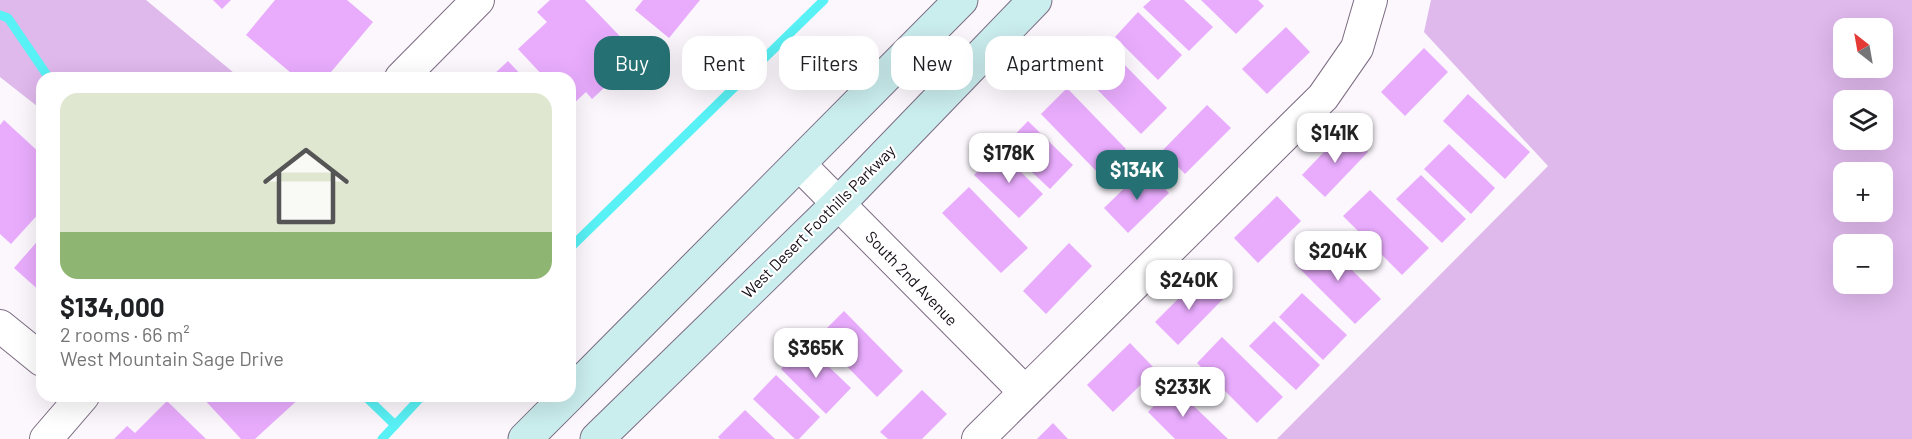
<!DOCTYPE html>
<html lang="en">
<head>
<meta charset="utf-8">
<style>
  body { margin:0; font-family:Barlow,sans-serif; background:#f6f6f6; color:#202124; height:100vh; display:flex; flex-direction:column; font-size:22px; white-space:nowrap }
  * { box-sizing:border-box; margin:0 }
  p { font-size:20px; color:#757577 }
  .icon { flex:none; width:33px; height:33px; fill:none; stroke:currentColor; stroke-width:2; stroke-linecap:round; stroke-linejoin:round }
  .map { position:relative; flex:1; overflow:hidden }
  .panel { position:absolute; left:36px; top:72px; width:540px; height:330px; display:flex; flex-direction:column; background:#fff; border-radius:18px; box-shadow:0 6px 24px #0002 }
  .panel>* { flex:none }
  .top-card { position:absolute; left:594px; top:36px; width:570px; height:54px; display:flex; gap:12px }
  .needle { width:39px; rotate:329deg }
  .fabs { position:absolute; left:1833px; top:18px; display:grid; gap:12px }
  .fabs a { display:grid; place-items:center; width:60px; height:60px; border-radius:12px; background:#fff; box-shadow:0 6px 24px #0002; font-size:30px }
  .price { position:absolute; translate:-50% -51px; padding:0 14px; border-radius:12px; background:#fff; color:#222; font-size:20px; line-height:39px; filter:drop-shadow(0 2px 3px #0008) }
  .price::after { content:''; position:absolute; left:50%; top:36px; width:18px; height:14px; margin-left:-9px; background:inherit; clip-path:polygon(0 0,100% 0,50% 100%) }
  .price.on { background:#257072; color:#fff }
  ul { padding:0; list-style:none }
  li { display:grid; align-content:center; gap:12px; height:318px; padding:0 24px }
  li+li { border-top:2px solid #e0e0e0 }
  li span { display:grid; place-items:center; height:186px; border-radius:18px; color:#555 }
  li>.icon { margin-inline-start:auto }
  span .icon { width:108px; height:108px; fill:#fffc; stroke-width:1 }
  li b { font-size:26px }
  .pill { padding:0 21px; border-radius:18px; background:#fff; box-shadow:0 6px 24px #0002; font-size:21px; line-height:54px }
  .pill.on { background:#257072; color:#fff }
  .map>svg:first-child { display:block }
</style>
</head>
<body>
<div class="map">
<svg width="1912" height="439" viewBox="0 0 1912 439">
  <rect width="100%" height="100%" fill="#fbf7fd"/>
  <g fill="#dfb8ec" fill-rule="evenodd">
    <polygon points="0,0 146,0 240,78 42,78 42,110 0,77"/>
    <path d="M1431,0h481v439h-635l271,-273 -124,-134zM1844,28h38v40h-38zM1844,100h38v40h-38zM1882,172v40h-38v-40zM1844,244h38v40h-38z"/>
  </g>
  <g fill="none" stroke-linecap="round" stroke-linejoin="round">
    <g stroke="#58f1f5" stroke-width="9">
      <polyline points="0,15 8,18 49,78"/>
      <polyline points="570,248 824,0"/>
      <polyline points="365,396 395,425"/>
      <polyline points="382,439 422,396"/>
    </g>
  </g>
  <g fill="#e9acfd">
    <polygon points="213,0 231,0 222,9"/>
    <polygon points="275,0 347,0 373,22 326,78 297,78 246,35"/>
    <polygon points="550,0 585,0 639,56 592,99 586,92 571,106 570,78 545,78 518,49 547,22 537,12"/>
    <polygon points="643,0 700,0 669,38 635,10"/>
    <polygon points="1151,0 1184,0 1213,27 1189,51 1143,7"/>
    <polygon points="1201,0 1258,0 1264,6 1236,34"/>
    <polygon points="1138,12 1182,55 1158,80 1115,37"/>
    <polygon points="1286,27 1310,52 1267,94 1242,69"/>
    <polygon points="1108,48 1167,108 1141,134 1082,74"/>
    <polygon points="1424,48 1448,72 1405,116 1381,92"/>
    <polygon points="508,61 524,78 490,78"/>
    <polygon points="1067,88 1126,149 1100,175 1041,114"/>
    <polygon points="1468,94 1530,152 1505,179 1443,121"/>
    <polygon points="1207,105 1231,128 1185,174 1162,151"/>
    <polygon points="4,120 42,155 42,210 11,244 0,234 0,125"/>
    <polygon points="1028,121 1073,165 1050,189 1004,146"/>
    <polygon points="1345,130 1368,152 1325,197 1302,175"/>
    <polygon points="1449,144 1495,188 1471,214 1424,169"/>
    <polygon points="999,150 1043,194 1019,218 974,175"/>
    <polygon points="1145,168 1169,193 1128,233 1104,208"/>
    <polygon points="1421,175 1466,219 1442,243 1396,199"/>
    <polygon points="969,187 1028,248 1001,273 942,213"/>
    <polygon points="1370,190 1429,248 1402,275 1343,216"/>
    <polygon points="1277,196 1301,221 1258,263 1234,238"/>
    <polygon points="42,236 42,293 14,268"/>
    <polygon points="1321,239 1381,299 1355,324 1295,264"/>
    <polygon points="1069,243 1092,266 1046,314 1023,291"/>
    <polygon points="1200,277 1223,299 1178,345 1155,322"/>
    <polygon points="1302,293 1347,335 1323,360 1279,317"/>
    <polygon points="844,311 903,371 877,397 818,337"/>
    <polygon points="1274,321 1320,365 1296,390 1249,346"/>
    <polygon points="1222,337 1283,397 1257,423 1197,363"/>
    <polygon points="1130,343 1156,370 1113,412 1087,385"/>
    <polygon points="805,344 851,388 826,414 781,369"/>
    <polygon points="776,375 820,417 799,439 795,439 753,399"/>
    <polygon points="1173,386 1228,439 1175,439 1148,412"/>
    <polygon points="922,390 947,414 922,439 888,439 880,432"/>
    <polygon points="201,396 302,396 255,439 241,439"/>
    <polygon points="167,401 206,439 114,439 127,426 135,433"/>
    <polygon points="745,410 775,439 720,439 718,437"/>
    <polygon points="1053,423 1068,439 1037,439"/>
  </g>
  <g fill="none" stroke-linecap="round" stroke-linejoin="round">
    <g stroke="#7c6b82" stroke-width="34">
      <g id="street">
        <polyline points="401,78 478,0"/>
        <polyline points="799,164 1025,392"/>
        <polyline points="0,326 42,360"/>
        <polyline points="46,439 83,396"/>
        <polyline points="978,439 1323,97 1357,48 1371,0"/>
      </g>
    </g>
    <g stroke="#7c6b82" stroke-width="35">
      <g id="secondary">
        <polyline points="570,394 961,0"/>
        <polyline points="525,439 568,396"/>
        <polyline points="597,439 839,203 1035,0"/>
      </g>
    </g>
    <use href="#street" stroke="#fff" stroke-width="32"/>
    <use href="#secondary" stroke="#caedee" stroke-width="33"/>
  </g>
  <g text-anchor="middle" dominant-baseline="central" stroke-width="4.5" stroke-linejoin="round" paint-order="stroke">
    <g font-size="16" fill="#110a13" stroke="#fff">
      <text transform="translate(818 221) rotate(-45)">West Desert Foothills Parkway</text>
      <text transform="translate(912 278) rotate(46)">South 2nd Avenue</text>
    </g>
  </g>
</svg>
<div class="fabs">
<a><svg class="needle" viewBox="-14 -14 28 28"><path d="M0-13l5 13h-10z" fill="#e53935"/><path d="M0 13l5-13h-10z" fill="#757577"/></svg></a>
<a><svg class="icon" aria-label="layers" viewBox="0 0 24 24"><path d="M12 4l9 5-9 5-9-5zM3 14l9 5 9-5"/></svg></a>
<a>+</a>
<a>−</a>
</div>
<b class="price" style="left:1335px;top:164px">$141K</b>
<b class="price" style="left:1009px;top:184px">$178K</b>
<b class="price on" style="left:1137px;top:201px">$134K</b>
<b class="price" style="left:1338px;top:282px">$204K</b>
<b class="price" style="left:1189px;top:311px">$240K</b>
<b class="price" style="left:816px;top:379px">$365K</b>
<b class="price" style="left:1183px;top:418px">$233K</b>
<div class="top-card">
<a class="pill on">Buy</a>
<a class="pill">Rent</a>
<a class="pill">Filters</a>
<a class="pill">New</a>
<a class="pill">Apartment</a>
</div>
<section class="panel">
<ul>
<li><span style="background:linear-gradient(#dfe7d0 75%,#8fb573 0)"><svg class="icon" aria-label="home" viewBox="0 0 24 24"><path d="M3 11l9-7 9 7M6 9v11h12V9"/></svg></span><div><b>$134,000</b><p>2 rooms · 66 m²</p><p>West Mountain Sage Drive</p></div></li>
</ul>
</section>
</div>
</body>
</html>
